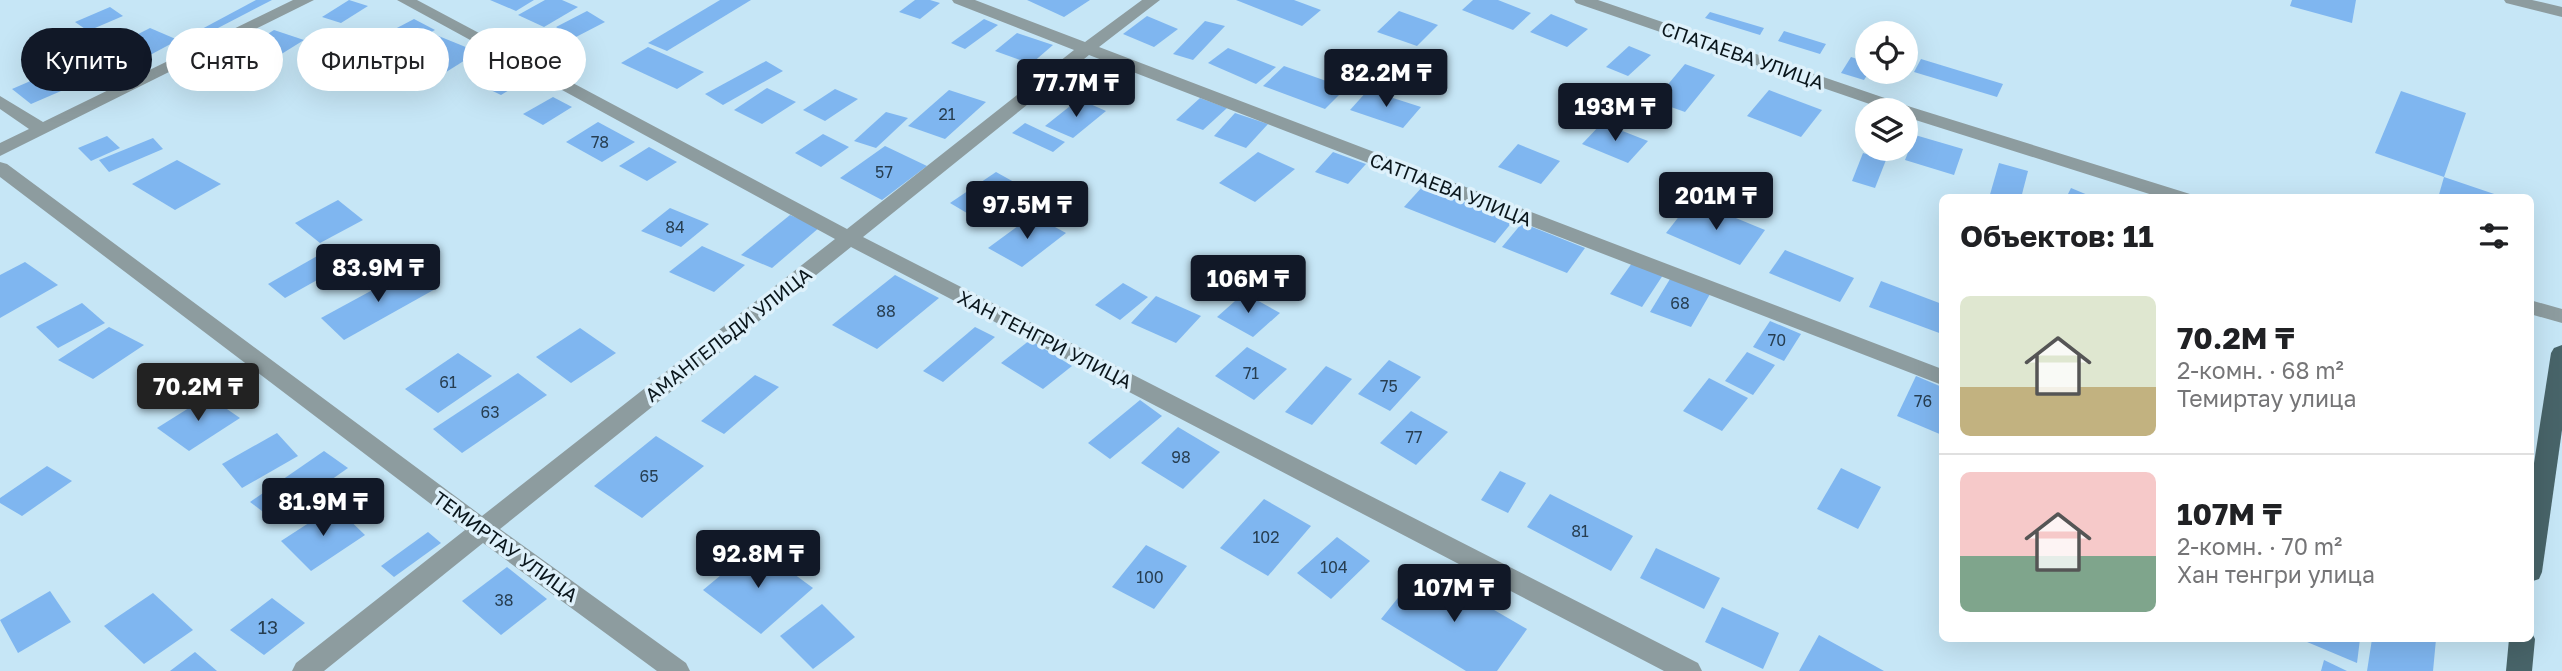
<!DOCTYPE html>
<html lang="ru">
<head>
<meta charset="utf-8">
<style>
  body { margin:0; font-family:"Golos Text",sans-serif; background:#f6f6f6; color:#202124; height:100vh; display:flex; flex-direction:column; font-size:26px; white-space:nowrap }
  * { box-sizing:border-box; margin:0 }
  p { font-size:23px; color:#757577 }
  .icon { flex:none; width:38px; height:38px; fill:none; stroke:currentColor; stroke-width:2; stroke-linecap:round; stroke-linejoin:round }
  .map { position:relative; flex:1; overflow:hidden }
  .details { position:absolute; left:1939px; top:194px; width:595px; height:448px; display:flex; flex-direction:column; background:#fff; border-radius:10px; box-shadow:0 7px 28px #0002 }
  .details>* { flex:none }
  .hud { position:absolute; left:21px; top:28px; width:665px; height:63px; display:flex; gap:14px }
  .controls { position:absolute; left:1855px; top:21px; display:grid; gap:14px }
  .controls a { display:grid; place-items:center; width:63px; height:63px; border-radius:50%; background:#fff; box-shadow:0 7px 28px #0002; font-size:35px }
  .price { position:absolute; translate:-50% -60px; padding:0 16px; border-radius:7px; background:#111827; color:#fff; font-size:23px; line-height:46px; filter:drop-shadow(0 2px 4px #0008) }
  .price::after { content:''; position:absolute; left:50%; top:42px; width:21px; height:16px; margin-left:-10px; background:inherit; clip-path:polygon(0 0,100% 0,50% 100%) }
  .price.selected { background:#222; color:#fff }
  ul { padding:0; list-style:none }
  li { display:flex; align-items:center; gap:21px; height:175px; padding:0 21px }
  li+li { border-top:2px solid #e0e0e0 }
  li span { display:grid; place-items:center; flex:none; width:196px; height:140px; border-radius:10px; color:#555 }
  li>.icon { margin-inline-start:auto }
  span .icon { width:84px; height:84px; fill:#fffc; stroke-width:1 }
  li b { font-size:30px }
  h2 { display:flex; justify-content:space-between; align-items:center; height:84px; padding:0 21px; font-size:30px }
  .tag { padding:0 24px; border-radius:32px; background:#fff; box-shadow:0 7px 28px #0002; font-size:24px; line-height:63px }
  .tag.selected { background:#111827; color:#fff }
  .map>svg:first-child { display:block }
</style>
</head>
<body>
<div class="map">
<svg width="2562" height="671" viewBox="0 0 2562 671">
  <rect width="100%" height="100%" fill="#c6e6f6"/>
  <g fill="#7fb6f0">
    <polygon points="256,0 272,0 193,41 185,38"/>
    <polygon points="349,0 368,6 341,23 322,17"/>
    <polygon points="490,0 534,0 516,11"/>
    <polygon points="545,0 562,0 578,7 544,27 518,15"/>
    <polygon points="720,0 751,0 667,51 648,43"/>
    <polygon points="915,0 930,0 940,3 920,19 899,12"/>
    <polygon points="1027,0 1090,0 1064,17"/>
    <polygon points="1236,0 1294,0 1321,10 1302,26"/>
    <polygon points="1473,0 1498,0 1531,13 1513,30 1462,10"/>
    <polygon points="2292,0 2356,0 2352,23 2290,6"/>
    <polygon points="110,7 123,16 88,31 75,22"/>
    <polygon points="587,11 605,22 574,38 556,27"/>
    <polygon points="1399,11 1438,25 1417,46 1377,32"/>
    <polygon points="1710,12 1764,28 1760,35 1705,18"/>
    <polygon points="1551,14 1588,29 1567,47 1530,32"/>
    <polygon points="1147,16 1178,29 1154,47 1123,34"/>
    <polygon points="414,19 435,30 396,50 376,39"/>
    <polygon points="984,19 998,25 965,49 951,43"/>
    <polygon points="1205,21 1225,26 1193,60 1173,54"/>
    <polygon points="150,28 178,40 139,61 111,48"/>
    <polygon points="274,30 304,40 275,58 245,48"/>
    <polygon points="1784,31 1826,44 1820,54 1778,41"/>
    <polygon points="1017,33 1053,45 1031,64 995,51"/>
    <polygon points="436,35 478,52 443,74 400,57"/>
    <polygon points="1629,46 1651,55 1628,76 1606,67"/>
    <polygon points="648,47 704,72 677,89 621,63"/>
    <polygon points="1228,48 1276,67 1256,84 1208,63"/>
    <polygon points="1851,57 1867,62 1869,72 1864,80 1841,73"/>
    <polygon points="223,58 246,70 206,90 183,78"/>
    <polygon points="1921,59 2003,84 1997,97 1914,72"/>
    <polygon points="766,61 783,71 723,105 705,94"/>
    <polygon points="1685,64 1715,75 1685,112 1654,101"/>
    <polygon points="507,65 532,76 501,95 476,83"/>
    <polygon points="1284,66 1346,88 1325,109 1263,86"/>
    <polygon points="49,73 68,88 31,104 12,89"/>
    <polygon points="1107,75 1122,85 1091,102 1076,92"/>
    <polygon points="767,88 796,102 762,124 734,110"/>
    <polygon points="835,89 858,99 825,121 803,110"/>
    <polygon points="949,90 986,102 945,139 908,126"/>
    <polygon points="1368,90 1421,107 1403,128 1350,110"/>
    <polygon points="1769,90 1822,110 1801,137 1747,116"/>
    <polygon points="2401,91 2466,113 2444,177 2506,198 2438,198 2444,177 2375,153"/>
    <polygon points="553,97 572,107 543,125 523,114"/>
    <polygon points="1200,98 1227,108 1203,130 1176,120"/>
    <polygon points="1079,99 1106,111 1073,138 1045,126"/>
    <polygon points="886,112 908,118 876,148 854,141"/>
    <polygon points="1235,113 1268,124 1246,148 1214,136"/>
    <polygon points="598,122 635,142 602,162 566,142"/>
    <polygon points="1025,123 1065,142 1053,152 1012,133"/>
    <polygon points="1602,123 1648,141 1628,163 1582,144"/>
    <polygon points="823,134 849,147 821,167 795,153"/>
    <polygon points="1915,135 1963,149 1954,175 1905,160"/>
    <polygon points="107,136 120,148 91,161 78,148"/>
    <polygon points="153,138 163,149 109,172 99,160"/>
    <polygon points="1518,144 1560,161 1541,184 1498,167"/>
    <polygon points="885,146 927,166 882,200 840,178"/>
    <polygon points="649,147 677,162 647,181 619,166"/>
    <polygon points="1258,152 1295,169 1255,202 1219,183"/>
    <polygon points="1333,152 1366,164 1348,184 1315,172"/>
    <polygon points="1863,153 1886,160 1875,188 1852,181"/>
    <polygon points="177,160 221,184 175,210 132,184"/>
    <polygon points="1999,163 2028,171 2021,198 1989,198"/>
    <polygon points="996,172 1023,187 977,219 950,203"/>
    <polygon points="1423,186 1513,221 1495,243 1404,207"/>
    <polygon points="2071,188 2095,198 2066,198"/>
    <polygon points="338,200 363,220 320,243 295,223"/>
    <polygon points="1692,200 1765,230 1740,265 1666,233"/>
    <polygon points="670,208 709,224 681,247 641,231"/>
    <polygon points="790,215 820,227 772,268 741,255"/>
    <polygon points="1033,215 1066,233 1022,267 988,248"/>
    <polygon points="1522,223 1585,248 1567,273 1502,247"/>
    <polygon points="702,246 745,265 714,292 669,272"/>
    <polygon points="1785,250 1854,278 1840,302 1769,273"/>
    <polygon points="326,251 344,265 285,298 268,284"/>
    <polygon points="25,262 58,285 0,318 0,275"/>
    <polygon points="1632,263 1663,275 1642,307 1610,294"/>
    <polygon points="413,268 437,288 344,340 321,318"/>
    <polygon points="895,275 939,298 877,349 832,325"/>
    <polygon points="1670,279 1710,294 1691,327 1650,312"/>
    <polygon points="1881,281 1942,304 1942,334 1869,307"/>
    <polygon points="1123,283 1148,297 1120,320 1095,305"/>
    <polygon points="1244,293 1280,313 1253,337 1217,317"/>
    <polygon points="1156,296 1201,316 1176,343 1131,323"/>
    <polygon points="82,303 105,323 58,348 36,327"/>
    <polygon points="1770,321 1801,334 1784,361 1753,347"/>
    <polygon points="109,327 144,345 93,379 58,360"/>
    <polygon points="975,327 995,337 943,382 923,371"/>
    <polygon points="580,328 616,353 571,383 536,357"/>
    <polygon points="1030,340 1072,366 1043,389 1001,363"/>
    <polygon points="1247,347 1287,369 1254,400 1215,376"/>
    <polygon points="1747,352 1775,365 1753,395 1725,381"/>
    <polygon points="458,353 492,376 438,413 405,389"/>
    <polygon points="1389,360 1421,377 1390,411 1358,394"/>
    <polygon points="1326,366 1352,379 1312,425 1285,412"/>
    <polygon points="518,373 547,395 462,453 433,429"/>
    <polygon points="755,375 779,387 724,434 701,421"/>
    <polygon points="1916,376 1942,387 1942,435 1897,416"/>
    <polygon points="1709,378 1748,398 1722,431 1683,411"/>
    <polygon points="208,396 240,418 189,451 157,428"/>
    <polygon points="1140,400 1162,416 1110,459 1088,443"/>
    <polygon points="1411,411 1448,432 1416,465 1380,443"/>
    <polygon points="1178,427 1220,452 1183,489 1141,463"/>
    <polygon points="277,433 298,456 242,488 222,464"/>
    <polygon points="656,436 704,466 642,518 594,486"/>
    <polygon points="324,451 348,468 274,520 250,502"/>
    <polygon points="47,466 72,481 22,516 0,503 0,498"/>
    <polygon points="1841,468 1881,487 1858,529 1817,509"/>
    <polygon points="1500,471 1526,483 1508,513 1481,500"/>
    <polygon points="1550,494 1633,536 1611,571 1527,527"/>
    <polygon points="1264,499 1311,526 1268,576 1220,548"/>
    <polygon points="335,506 365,535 311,571 281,541"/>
    <polygon points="428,532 441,543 394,577 381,566"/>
    <polygon points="1337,537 1370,561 1331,599 1297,573"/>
    <polygon points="1146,545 1187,566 1154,609 1112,587"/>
    <polygon points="756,546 813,588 761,634 703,590"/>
    <polygon points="1656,548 1720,578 1704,609 1640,578"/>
    <polygon points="507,567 547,599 501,635 462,601"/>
    <polygon points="1422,568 1527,629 1497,671 1466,671 1381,619"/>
    <polygon points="50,591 71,622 18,653 0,620"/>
    <polygon points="153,593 193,630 144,664 104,626"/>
    <polygon points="272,598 305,623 264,655 230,630"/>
    <polygon points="822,604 855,637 813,669 780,636"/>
    <polygon points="1722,607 1779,633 1763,669 1705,642"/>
    <polygon points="1819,635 1884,671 1799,671"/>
    <polygon points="2300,639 2360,639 2357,663"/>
    <polygon points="2372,639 2436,639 2433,671 2367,671"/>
    <polygon points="195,652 217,671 170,671"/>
    <polygon points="2324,660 2347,671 2321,671"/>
  </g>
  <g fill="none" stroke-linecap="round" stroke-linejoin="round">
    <g fill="#8d9c9f" fill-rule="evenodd">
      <polygon points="293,0 314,0 0,156 0,143 29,129 0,109 0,96 43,122"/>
      <polygon points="397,0 417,0 847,229 1074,50 954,3 952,0 975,0 1085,42 1142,0 1160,0 1099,47 1942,369 1942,385 1089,55 863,237 1698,663 1702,671 1664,671 851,247 500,529 686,663 690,671 657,671 483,543 324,671 292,671 296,663 465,530 0,177 0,162 7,164 482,516 835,239"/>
      <polygon points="1574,0 1598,0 1911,107 2190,194 2192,198 2162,198 1906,117 1906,110 1887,110 1576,3"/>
      <polygon points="2504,0 2532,0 2562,7 2562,17 2506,3"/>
      <polygon points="2530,300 2562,309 2562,323 2530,314"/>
    </g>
    <g fill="#486469" fill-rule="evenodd">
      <polygon points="2562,345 2562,430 2542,572 2539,579 2530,582 2530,489 2551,353 2554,348"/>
      <polygon points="2531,631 2535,639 2532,671 2506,671 2509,639 2530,639"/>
    </g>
  </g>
  <g text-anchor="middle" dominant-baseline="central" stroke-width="7" stroke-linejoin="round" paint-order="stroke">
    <g font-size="16" fill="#273e51">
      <text x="947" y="114">21</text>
      <text x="600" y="142">78</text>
      <text x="884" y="172">57</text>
      <text x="675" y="227">84</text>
      <text x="1680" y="303">68</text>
      <text x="886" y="311">88</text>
      <text x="1777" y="340">70</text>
      <text x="1251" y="373">71</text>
      <text x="448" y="382">61</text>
      <text x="1389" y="386">75</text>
      <text x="1923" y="401">76</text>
      <text x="490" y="412">63</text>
      <text x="1414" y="437">77</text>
      <text x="1181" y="457">98</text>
      <text x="649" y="476">65</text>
      <text x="1580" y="531">81</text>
      <text x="1266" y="537">102</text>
      <text x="1334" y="567">104</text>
      <text x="1150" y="577">100</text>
      <text x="504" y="600">38</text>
    </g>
    <g font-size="19" fill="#0a161c" stroke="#def1fb">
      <text transform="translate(1743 55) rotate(19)">СПАТАЕВА УЛИЦА</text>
      <text transform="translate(1451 189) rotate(21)">САТПАЕВА УЛИЦА</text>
      <text transform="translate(728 334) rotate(-38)">АМАНГЕЛЬДИ УЛИЦА</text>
      <text transform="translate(1045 339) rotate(27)">ХАН ТЕНГРИ УЛИЦА</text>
      <text transform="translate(506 546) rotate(36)">ТЕМИРТАУ УЛИЦА</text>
    </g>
    <g font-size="19" fill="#273e51">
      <text x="268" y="626">13</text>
    </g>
  </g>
</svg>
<div class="controls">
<a><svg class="icon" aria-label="locate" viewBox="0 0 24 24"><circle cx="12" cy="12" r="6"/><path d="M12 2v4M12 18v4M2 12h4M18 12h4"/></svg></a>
<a><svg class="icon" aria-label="layers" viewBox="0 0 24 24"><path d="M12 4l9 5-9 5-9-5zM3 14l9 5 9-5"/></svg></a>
</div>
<b class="price" style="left:1386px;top:109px">82.2M ₸</b>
<b class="price" style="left:1076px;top:119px">77.7M ₸</b>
<b class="price" style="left:1615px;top:143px">193M ₸</b>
<b class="price" style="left:1716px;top:232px">201M ₸</b>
<b class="price" style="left:1027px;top:241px">97.5M ₸</b>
<b class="price" style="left:378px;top:304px">83.9M ₸</b>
<b class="price" style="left:1248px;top:315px">106M ₸</b>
<b class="price selected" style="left:198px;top:423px">70.2M ₸</b>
<b class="price" style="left:323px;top:538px">81.9M ₸</b>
<b class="price" style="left:758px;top:590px">92.8M ₸</b>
<b class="price" style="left:1454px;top:624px">107M ₸</b>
<div class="hud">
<a class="tag selected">Купить</a>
<a class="tag">Снять</a>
<a class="tag">Фильтры</a>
<a class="tag">Новое</a>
</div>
<section class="details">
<h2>Объектов: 11<svg class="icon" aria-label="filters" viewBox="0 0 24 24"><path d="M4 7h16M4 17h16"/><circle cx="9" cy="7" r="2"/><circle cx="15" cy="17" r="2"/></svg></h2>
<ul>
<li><span style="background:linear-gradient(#dfe7d0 65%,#c2b280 0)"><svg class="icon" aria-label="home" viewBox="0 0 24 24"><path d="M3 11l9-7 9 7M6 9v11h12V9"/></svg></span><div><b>70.2M ₸</b><p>2-комн. · 68 m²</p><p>Темиртау улица</p></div></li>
<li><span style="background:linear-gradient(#f6c9c9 60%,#7fa58c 0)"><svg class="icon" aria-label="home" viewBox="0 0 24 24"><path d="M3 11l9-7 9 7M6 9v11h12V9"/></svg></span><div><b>107M ₸</b><p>2-комн. · 70 m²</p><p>Хан тенгри улица</p></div></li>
</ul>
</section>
</div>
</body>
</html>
